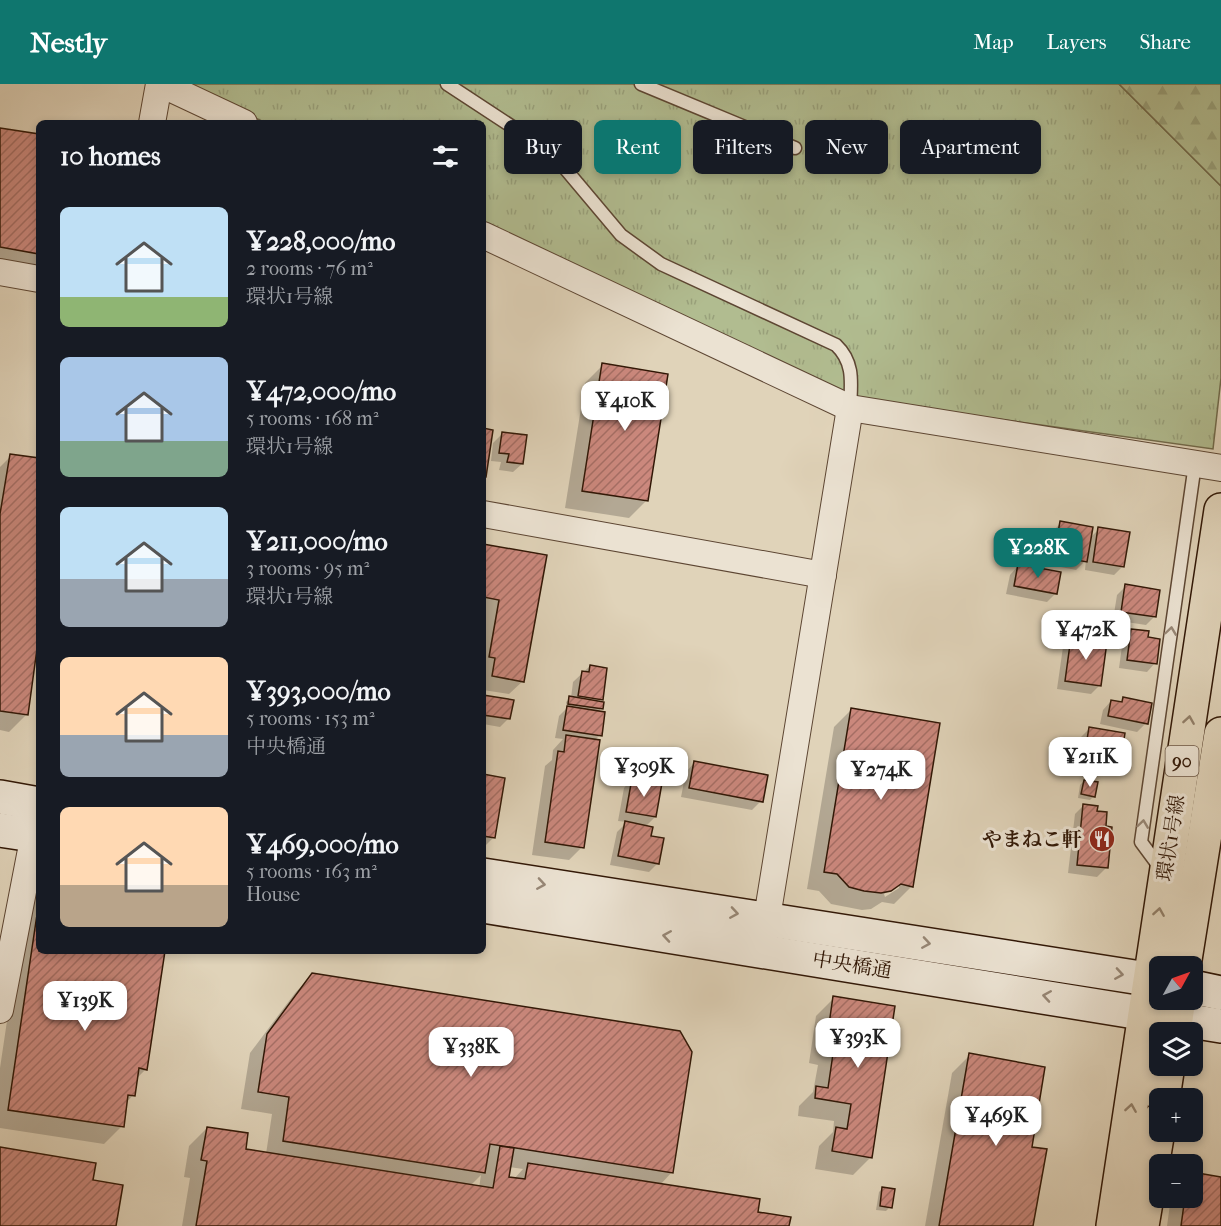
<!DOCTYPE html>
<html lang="en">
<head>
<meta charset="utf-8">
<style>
  body { margin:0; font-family:"IM FELL French Canon","Noto Serif JP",serif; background:#20242c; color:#f1f3f6; height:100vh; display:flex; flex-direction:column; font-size:22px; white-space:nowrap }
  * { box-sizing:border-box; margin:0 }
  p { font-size:20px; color:#9ea1a6 }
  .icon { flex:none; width:33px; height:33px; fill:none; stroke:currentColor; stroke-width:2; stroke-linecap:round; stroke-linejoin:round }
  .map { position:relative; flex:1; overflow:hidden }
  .drawer { position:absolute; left:36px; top:36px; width:450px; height:834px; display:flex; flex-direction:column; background:#171b24; border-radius:9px; box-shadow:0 3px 9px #0003 }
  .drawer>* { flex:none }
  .top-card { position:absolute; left:504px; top:36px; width:570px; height:54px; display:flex; gap:12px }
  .needle { width:39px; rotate:50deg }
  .fabs { position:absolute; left:1149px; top:872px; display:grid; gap:12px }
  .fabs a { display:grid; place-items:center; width:54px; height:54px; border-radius:9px; background:#171b24; box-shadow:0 3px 9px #0003; font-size:30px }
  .price { position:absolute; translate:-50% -51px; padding:0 14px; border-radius:12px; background:#fff; color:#222; font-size:20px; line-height:39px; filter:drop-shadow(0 2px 3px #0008) }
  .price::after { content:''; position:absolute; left:50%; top:36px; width:18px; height:14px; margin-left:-9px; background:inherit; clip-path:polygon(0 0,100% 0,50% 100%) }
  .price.selected { background:#0f766e; color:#fff }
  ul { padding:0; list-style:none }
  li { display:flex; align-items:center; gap:18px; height:150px; padding:0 24px }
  li span { display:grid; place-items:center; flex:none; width:168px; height:120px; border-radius:9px; color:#555 }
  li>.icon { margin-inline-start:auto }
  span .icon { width:72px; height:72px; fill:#fffc; stroke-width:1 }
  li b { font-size:26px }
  h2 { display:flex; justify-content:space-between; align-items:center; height:72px; padding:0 24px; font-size:26px }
  .pill { padding:0 21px; border-radius:9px; background:#171b24; box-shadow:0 3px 9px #0003; font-size:21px; line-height:54px }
  .pill.selected { background:#0f766e; color:#fff }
  header { display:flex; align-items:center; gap:36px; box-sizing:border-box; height:84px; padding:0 30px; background:#0f766e; color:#fff }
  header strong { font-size:28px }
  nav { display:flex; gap:33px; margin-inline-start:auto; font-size:21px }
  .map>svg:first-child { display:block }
</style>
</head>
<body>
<header>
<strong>Nestly</strong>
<nav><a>Map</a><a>Layers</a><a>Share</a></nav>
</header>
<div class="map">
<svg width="1221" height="1142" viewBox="0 0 1221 1142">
  <defs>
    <pattern id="grass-tufts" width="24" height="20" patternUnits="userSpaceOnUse" patternTransform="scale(1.5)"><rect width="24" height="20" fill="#b1bc90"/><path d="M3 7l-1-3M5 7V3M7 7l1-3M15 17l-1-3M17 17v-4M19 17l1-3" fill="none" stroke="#99a17b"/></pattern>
    <pattern id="forest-firs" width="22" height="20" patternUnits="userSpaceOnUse" patternTransform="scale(1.5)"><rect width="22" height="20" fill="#b1bc90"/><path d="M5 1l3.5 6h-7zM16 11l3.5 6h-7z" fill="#99a17b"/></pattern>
    <pattern id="building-hatch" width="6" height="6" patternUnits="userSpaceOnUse" patternTransform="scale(1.5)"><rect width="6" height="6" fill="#cb887d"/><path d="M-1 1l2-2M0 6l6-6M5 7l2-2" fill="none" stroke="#a56e64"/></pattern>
  </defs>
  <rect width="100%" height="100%" fill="#e0d3b9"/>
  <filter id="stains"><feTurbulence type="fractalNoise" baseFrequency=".00333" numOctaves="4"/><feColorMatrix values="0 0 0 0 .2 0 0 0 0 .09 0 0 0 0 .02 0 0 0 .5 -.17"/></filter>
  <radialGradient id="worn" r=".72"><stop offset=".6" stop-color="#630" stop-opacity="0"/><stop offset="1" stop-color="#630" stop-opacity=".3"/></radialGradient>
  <polygon fill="url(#grass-tufts)" stroke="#716a4b" stroke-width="1.5" points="183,0 1119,0 1221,102 1221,294 1213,365 847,314 483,142 483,39 266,39"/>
  <polygon fill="url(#forest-firs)" stroke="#716a4b" stroke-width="1.5" points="1119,0 1221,0 1221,102"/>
  <g fill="#0003" fill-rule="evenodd">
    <polygon points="0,45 39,52 39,183 0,184"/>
    <polygon points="603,281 647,416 629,434 565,424 585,299"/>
    <polygon points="502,350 522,380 513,388 499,386 501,378 491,377 493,359"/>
    <polygon points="11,372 39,376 39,539 27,630 9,648 0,646 0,383"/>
    <polygon points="1061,439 1090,454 1099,445 1123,482 1114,491 1085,486 1086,476 1076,486 1046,480 1052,448"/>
    <polygon points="483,461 523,597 509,610 483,606 483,548 486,529 483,528"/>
    <polygon points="1018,482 1056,509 1047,518 1006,510 1010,491"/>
    <polygon points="1126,502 1154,533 1146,541 1113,536 1117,511"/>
    <polygon points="1131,547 1147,554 1155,579 1147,588 1119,584 1123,555"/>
    <polygon points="1072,554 1100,601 1091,610 1057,605 1063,563"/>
    <polygon points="590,582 601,615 598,619 601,624 598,628 600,651 594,657 582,763 569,776 532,771 545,682 552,676 553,666 563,655 555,654 559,632 567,624 566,618 571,614 573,598"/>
    <polygon points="483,612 509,634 500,643 483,640"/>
    <polygon points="1124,615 1146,639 1137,648 1100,640 1103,626 1111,617 1119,619"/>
    <path d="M851,626l61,176 -18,18 -12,-2 -11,7 -9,1 -31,-6 -12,-13 -12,-2 27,-162zM899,800v4l-14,9 -1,-3z"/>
    <polygon points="1089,645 1119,681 1110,690 1076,684 1081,653"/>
    <polygon points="694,679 761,717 752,726 681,713 686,688"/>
    <polygon points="483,692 494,753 485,762 483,762"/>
    <polygon points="632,695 655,733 645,743 657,780 649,788 610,781 617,748 627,738 618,737 624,704"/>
    <polygon points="1084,697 1094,712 1090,716 1078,714 1080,701"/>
    <polygon points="1084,721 1106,784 1097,793 1068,789 1075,730"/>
    <polygon points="39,801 39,867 163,867 146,985 136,995 133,1011 126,1019 122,1042 104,1060 0,1044 0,984 25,816"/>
    <path d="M313,890l359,198 -12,13 96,28 32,13h-606l8,-48 -6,-1 5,-31 18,-18 37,23 22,3 6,-40 -31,-5 9,-56 45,-60zM509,1083l14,2 -9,10 -6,-1zM481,1091l-2,13 -9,-2z"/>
    <polygon points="834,914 871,1073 853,1091 815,1085 819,1062 833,1048 834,1037 798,1032 799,1022 813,1008 818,981 809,979 816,932"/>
    <polygon points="970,971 1030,1064 1032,1142 925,1142 952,989"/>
    <polygon points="1221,1094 1221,1142 1167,1142 1171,1113 1192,1113"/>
    <polygon points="883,1104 890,1123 886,1127 876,1126 879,1108"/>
  </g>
  <g fill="url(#building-hatch)" stroke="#311706" stroke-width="1.5">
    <polygon points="0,44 39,50 39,170 0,163"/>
    <polygon points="602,279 668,290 648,417 582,407"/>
    <polygon points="483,344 493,346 486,393 483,393"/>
    <polygon points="502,348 527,351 523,380 507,378 509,370 499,369"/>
    <polygon points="10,370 39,374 39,550 28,631 0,627 0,430"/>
    <polygon points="1060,437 1093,443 1087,478 1054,472"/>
    <polygon points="1098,443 1130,448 1124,483 1093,478"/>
    <polygon points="483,460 547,471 524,598 492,592 495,574 489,573 499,516 483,513"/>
    <polygon points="1018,480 1061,488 1057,510 1014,502"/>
    <polygon points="1125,500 1160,506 1156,533 1121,528"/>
    <polygon points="1131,545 1149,547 1148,553 1160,555 1157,580 1127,576"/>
    <polygon points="1071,553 1107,558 1101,602 1065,597"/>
    <polygon points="590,581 607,584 603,616 578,612 582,587 589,588"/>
    <polygon points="483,611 514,616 510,635 483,631"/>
    <polygon points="569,612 604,618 603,625 568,620"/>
    <polygon points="1123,613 1152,619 1148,640 1108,632 1111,616 1122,618"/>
    <polygon points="567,622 605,628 602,652 563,646"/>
    <polygon points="851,624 940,639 913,803 901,800 891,807 881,809 864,807 849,803 837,790 824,788"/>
    <polygon points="1089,643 1125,649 1120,681 1084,675"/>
    <polygon points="566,651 600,656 584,764 545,758 558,667 564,668"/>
    <polygon points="694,677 768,691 763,718 689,704"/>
    <polygon points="483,690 505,694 495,754 483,752"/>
    <polygon points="632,694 662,699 656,733 626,728"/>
    <polygon points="1084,696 1098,698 1095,713 1081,710"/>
    <polygon points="1083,720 1098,722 1097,727 1107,728 1106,742 1112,743 1108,784 1077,781"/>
    <polygon points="625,737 653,743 651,752 664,754 659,780 618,772"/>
    <polygon points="39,817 39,867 165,867 147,986 139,984 135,1012 128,1011 124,1043 8,1026"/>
    <polygon points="312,889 680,947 692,968 673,1089 490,1060 485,1089 283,1057 289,1013 258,1008 267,950"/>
    <polygon points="833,912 895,922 872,1074 832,1067 836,1043 847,1045 851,1020 815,1014 816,1002 828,1004 834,963 826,962"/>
    <polygon points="969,969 1045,983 1032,1063 1047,1065 1033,1142 939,1142"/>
    <polygon points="207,1043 248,1049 246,1065 493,1104 500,1062 514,1064 509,1093 525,1095 528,1079 760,1115 758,1128 791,1133 789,1142 196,1142 207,1077 201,1076"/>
    <polygon points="0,1063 96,1079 93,1096 123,1101 116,1142 0,1142"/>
    <polygon points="1192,1088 1221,1093 1221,1142 1181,1142 1185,1113 1192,1113"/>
    <polygon points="882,1103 895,1105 892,1124 880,1122"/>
  </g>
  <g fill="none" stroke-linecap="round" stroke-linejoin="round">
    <g stroke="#5d4633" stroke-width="15">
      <g id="lane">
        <path d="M447,0l105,69 69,82 40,29 175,81c19,18 15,39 14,63"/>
        <polyline points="641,0 795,64"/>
        <polyline points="1161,785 1141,758 1195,380"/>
      </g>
    </g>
    <g stroke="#5d4633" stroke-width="28">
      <g id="street">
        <polyline points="161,0 244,39"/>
        <polyline points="152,39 159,0"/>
        <polyline points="483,151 850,324 1221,384"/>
        <polyline points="0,188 39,195"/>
        <polyline points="483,430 823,491"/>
        <polyline points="764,852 850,324"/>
        <polyline points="0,926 37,735"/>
      </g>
    </g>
    <g stroke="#311706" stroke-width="36">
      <g id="secondary">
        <polyline points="0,713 39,720"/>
        <polyline points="0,746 39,752"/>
        <polyline points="483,791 1160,897"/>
        <polyline points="483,822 1221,942"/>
        <polyline points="1192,903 1221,909"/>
      </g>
    </g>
    <g stroke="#311706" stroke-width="36">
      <g id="primary">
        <polyline points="1184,882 1221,650"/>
        <polyline points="1174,948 1179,915"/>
        <polyline points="1163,1014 1168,981"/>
        <polyline points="1113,1142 1221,426"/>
        <polyline points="1142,1142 1160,1035"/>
      </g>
    </g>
    <use href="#lane" stroke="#ebe2d2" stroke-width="12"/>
    <use href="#street" stroke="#ebe2d2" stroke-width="26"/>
    <use href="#secondary" stroke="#ebe2d2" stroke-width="33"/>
    <use href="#primary" stroke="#e0d3b9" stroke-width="33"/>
  </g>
  <defs><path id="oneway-chevron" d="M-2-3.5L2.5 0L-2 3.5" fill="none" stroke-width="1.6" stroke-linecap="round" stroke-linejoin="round" transform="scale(1.5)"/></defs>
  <g stroke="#978776">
    <use href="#oneway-chevron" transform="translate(1171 547) rotate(-82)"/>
    <use href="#oneway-chevron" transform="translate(1143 740) rotate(-82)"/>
    <use href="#oneway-chevron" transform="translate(541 800) rotate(9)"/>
    <use href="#oneway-chevron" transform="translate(734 829) rotate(9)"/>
    <use href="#oneway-chevron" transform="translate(667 852) rotate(-171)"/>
    <use href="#oneway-chevron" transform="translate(926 859) rotate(9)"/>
    <use href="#oneway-chevron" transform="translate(1119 890) rotate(9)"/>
    <use href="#oneway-chevron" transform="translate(1047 912) rotate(-171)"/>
  </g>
  <g stroke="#917e68">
    <use href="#oneway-chevron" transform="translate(1189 636) rotate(-81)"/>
    <use href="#oneway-chevron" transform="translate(1159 828) rotate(-81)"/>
    <use href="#oneway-chevron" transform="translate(1131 1024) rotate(-81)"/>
  </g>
  <defs>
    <g id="restaurant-disc" transform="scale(1.35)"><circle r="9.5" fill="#8f2418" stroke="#ebe2d2"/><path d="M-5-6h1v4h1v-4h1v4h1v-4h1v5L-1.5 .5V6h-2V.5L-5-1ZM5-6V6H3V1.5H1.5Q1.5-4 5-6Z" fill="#fff"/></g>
  </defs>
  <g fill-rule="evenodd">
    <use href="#restaurant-disc" x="1102" y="755"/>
  </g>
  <g text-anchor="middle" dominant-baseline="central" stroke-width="6" stroke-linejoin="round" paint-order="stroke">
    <rect fill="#ebe2d2" stroke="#695443" stroke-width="1.5" x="1165.5" y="662" width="33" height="30" rx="4.5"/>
    <g font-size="18" font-weight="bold" fill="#311706">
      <text x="1182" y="677">90</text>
    </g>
    <g font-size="20" fill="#311706" stroke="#ebe2d2">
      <text transform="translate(1171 754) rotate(-81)">環状1号線</text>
      <text transform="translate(852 881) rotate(9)">中央橋通</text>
    </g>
    <g font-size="20" font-weight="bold" fill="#311706" stroke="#ebe2d2" text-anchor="end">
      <text x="1082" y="755">やまねこ軒</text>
    </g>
  </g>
  <rect width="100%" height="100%" filter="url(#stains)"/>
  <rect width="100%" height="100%" fill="url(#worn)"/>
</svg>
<div class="fabs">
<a><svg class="needle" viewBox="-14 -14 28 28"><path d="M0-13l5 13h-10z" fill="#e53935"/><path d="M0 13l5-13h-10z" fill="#9ea1a6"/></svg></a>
<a><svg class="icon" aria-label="layers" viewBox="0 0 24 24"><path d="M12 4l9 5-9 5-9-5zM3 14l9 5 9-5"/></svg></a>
<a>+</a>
<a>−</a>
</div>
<b class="price" style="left:625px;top:348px">¥410K</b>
<b class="price selected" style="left:1038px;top:495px">¥228K</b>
<b class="price" style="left:1086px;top:577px">¥472K</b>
<b class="price" style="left:1090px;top:704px">¥211K</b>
<b class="price" style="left:644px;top:714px">¥309K</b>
<b class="price" style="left:881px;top:717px">¥274K</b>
<b class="price" style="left:85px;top:948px">¥139K</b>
<b class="price" style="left:858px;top:985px">¥393K</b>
<b class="price" style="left:471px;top:994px">¥338K</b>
<b class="price" style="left:996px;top:1063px">¥469K</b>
<div class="top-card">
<a class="pill">Buy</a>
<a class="pill selected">Rent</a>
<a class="pill">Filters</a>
<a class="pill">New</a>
<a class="pill">Apartment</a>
</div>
<section class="drawer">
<h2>10 homes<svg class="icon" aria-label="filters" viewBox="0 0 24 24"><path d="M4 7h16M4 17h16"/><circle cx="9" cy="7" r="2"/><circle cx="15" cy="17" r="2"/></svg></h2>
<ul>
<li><span style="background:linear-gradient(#bfe0f5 75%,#8fb573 0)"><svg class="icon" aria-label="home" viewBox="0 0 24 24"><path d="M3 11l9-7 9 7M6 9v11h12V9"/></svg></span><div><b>¥228,000/mo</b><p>2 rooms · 76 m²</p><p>環状1号線</p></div></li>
<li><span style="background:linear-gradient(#a9c7e8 70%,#7fa58c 0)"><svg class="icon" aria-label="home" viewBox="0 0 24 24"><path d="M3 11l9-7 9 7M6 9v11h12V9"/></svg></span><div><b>¥472,000/mo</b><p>5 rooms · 168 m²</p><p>環状1号線</p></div></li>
<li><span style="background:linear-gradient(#bfe0f5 60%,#9aa5b1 0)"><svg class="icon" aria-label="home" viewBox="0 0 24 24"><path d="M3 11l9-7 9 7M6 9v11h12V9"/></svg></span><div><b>¥211,000/mo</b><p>3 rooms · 95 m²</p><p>環状1号線</p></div></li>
<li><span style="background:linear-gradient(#ffd9b3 65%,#9aa5b1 0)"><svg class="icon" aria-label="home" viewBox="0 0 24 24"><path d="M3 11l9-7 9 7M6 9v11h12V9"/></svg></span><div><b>¥393,000/mo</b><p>5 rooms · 153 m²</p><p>中央橋通</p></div></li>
<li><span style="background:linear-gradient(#ffd9b3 65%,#b9a48a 0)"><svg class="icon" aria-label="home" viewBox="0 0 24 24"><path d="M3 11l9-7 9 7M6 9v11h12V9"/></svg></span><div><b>¥469,000/mo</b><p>5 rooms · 163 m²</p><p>House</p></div></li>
</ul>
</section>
</div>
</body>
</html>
